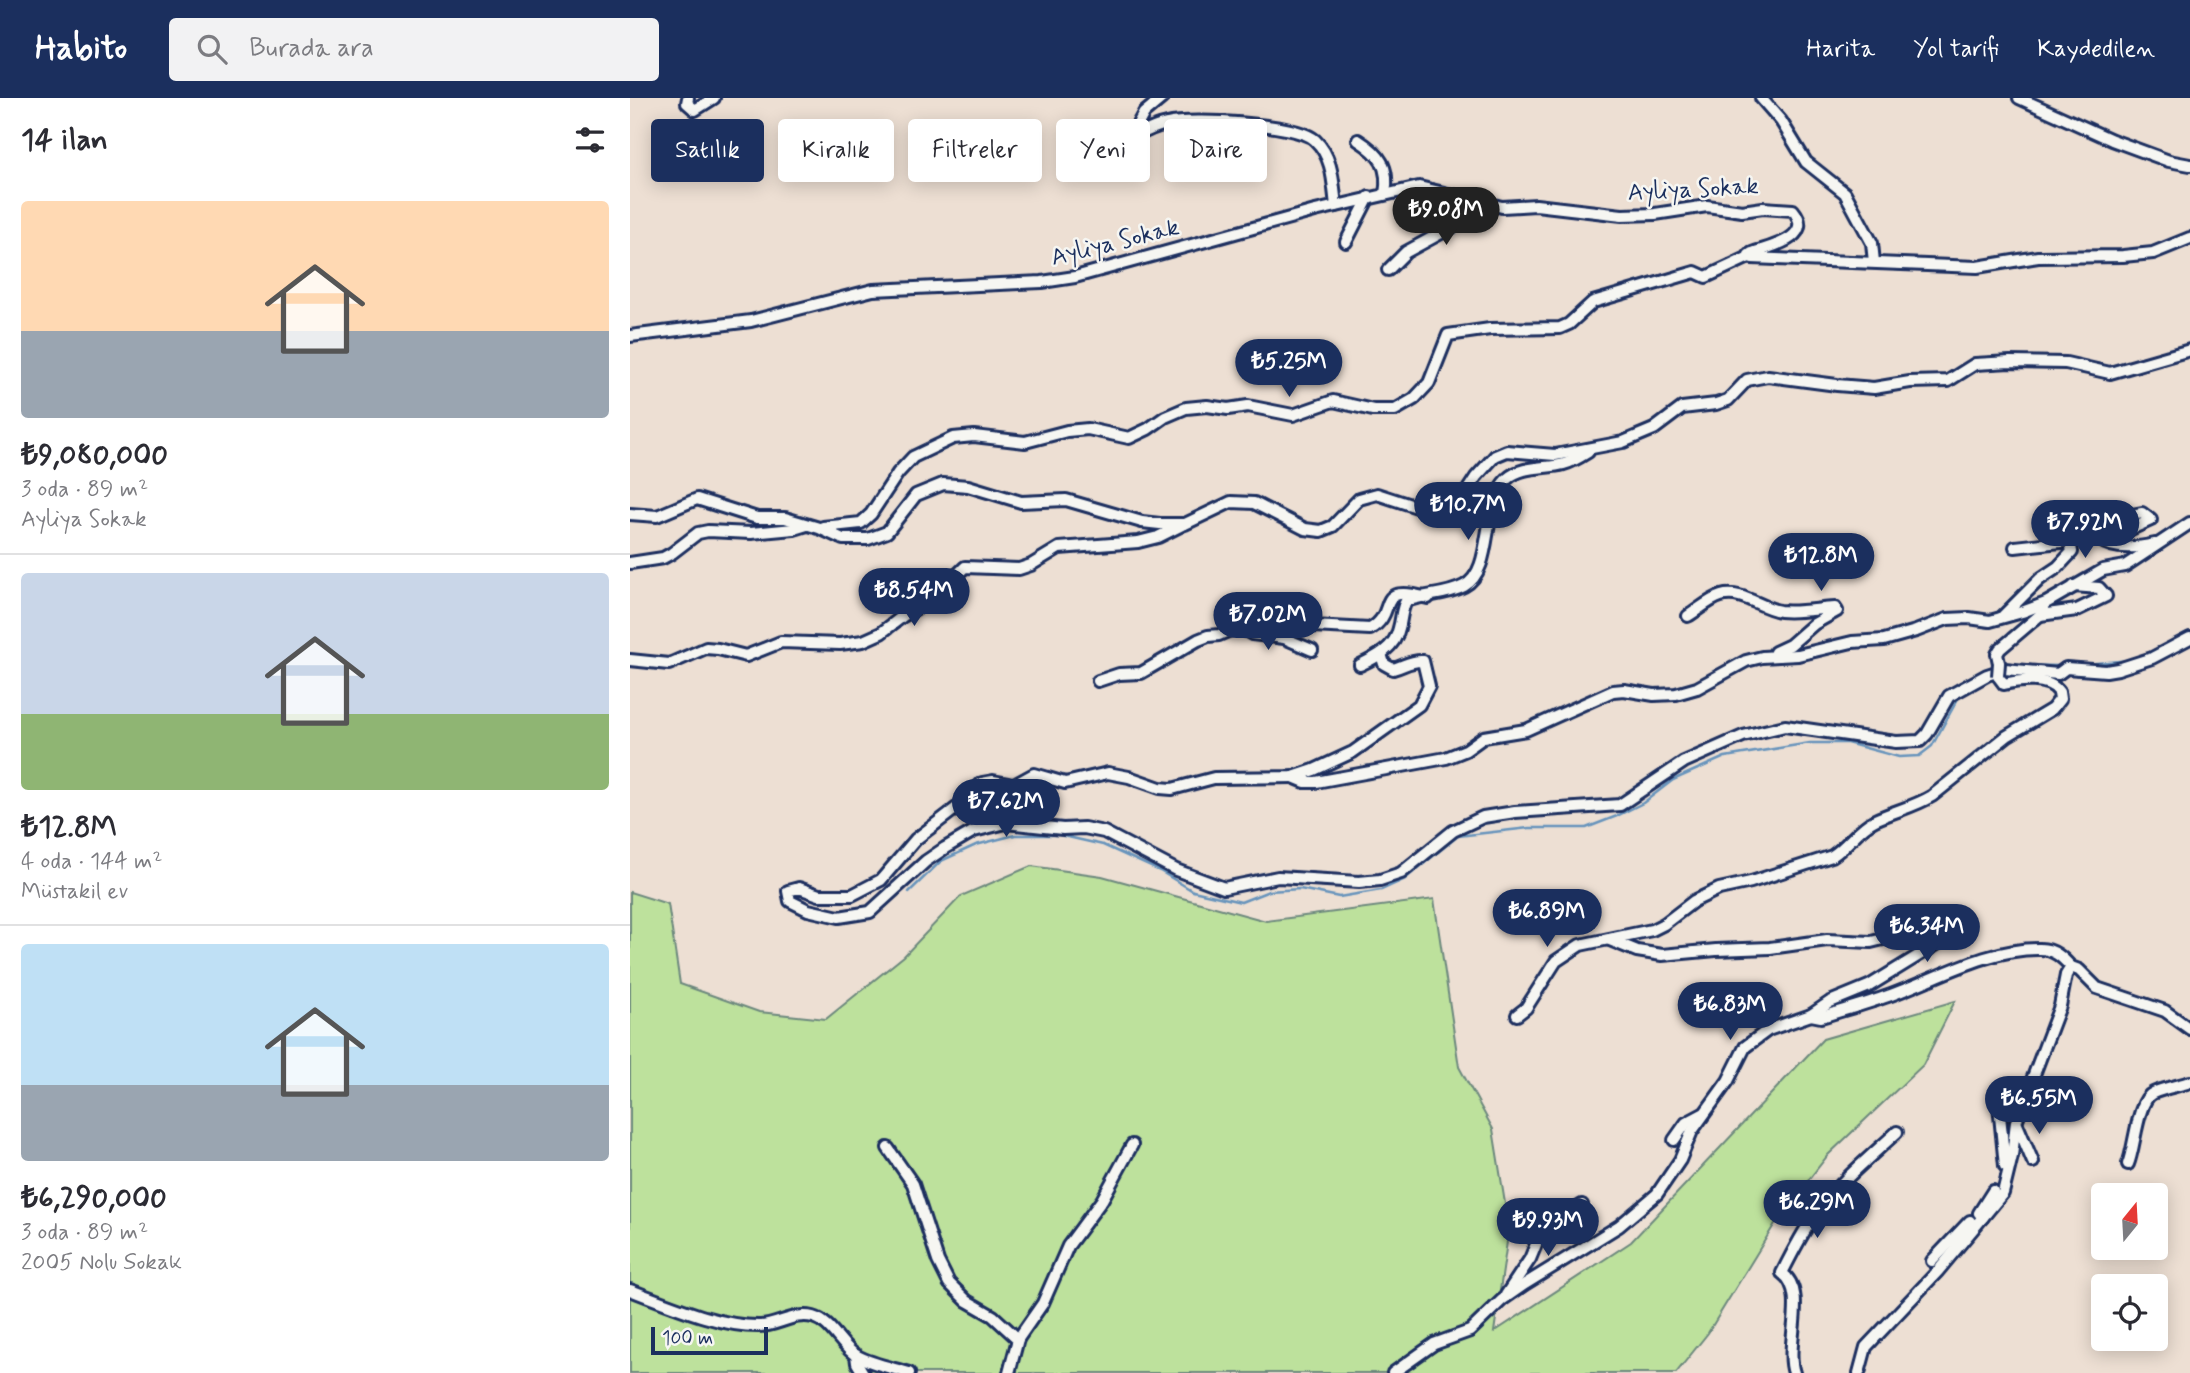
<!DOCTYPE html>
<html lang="tr">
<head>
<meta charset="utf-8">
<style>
  body { margin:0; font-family:Mynerve,sans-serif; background:#f2f2f3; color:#2b2b33; height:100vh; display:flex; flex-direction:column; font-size:26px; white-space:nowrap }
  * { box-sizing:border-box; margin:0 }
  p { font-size:23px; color:#7c7c81 }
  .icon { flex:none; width:38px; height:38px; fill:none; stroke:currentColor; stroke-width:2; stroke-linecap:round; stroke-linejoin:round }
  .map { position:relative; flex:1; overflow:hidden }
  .side { display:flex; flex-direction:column; background:#fff; width:630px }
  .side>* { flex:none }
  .hud { position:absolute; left:21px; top:21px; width:665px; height:63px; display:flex; gap:14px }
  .needle { width:46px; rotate:18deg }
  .buttons { position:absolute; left:1461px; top:1085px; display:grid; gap:14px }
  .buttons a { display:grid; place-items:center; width:77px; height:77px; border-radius:7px; background:#fff; box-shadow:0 4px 18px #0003; font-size:35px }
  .scale { position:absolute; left:21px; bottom:18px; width:117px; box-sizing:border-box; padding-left:7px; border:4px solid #1b2f5e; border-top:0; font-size:19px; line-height:24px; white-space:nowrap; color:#1b2f5e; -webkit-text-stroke:5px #f6f6f2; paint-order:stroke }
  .price { position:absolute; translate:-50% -60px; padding:0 16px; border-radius:24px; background:#1b2f5e; color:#fff; font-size:23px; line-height:46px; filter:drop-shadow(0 2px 4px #0008) }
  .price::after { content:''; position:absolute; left:50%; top:42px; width:21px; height:16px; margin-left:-10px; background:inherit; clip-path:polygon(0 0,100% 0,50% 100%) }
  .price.selected { background:#222; color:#fff }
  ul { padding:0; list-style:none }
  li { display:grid; align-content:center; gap:14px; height:371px; padding:0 21px }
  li+li { border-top:2px solid #e1e1e2 }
  li span { display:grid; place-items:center; height:217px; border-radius:7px; color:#555 }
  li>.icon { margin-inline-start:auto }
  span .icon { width:126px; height:126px; fill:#fffc; stroke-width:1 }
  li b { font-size:30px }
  h2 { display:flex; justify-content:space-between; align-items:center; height:84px; padding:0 21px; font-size:30px }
  .pill { padding:0 24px; border-radius:7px; background:#fff; box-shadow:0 4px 18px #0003; font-size:24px; line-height:63px }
  .pill.selected { background:#1b2f5e; color:#fff }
  header { display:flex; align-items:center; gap:42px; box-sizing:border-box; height:98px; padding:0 35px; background:#1b2f5e; color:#fff }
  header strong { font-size:33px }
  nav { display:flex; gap:38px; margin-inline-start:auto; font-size:24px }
  .search { width:490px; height:63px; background:#f2f2f3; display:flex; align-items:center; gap:18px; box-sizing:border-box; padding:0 24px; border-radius:7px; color:#7c7c81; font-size:26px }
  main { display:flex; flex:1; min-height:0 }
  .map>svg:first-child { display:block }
</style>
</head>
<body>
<header>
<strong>Habito</strong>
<div class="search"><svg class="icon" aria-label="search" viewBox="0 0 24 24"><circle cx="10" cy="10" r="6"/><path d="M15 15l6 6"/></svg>Burada ara</div>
<nav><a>Harita</a><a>Yol tarifi</a><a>Kaydedilen</a></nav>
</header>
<main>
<section class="side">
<h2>14 ilan<svg class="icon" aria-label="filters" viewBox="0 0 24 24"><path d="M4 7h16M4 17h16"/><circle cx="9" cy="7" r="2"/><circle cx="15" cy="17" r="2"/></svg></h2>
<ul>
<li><span style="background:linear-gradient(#ffd9b3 60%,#9aa5b1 0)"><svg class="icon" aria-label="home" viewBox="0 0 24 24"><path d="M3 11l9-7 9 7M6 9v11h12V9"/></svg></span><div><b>₺9,080,000</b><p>3 oda · 89 m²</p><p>Ayliya Sokak</p></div></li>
<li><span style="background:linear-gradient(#c9d6e8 65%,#8fb573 0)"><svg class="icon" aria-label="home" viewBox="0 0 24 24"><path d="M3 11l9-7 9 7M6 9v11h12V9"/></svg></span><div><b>₺12.8M</b><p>4 oda · 144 m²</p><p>Müstakil ev</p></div></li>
<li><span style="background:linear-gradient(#bfe0f5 65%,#9aa5b1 0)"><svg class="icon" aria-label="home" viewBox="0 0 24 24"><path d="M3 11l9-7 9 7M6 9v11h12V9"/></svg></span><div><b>₺6,290,000</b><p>3 oda · 89 m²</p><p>2005 Nolu Sokak</p></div></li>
</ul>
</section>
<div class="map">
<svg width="1560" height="1275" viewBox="0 0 1560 1275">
  <rect width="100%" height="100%" fill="#eddfd3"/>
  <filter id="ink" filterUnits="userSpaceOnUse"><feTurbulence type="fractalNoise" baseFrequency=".0143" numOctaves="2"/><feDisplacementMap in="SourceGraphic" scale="14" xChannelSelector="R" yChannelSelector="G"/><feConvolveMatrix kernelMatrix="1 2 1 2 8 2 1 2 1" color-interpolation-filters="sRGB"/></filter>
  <g filter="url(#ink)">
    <polygon fill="#bde19c" stroke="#6c887d" stroke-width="2" points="401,768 472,778 636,823 804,801 829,969 863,1031 879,1130 864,1234 1001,1144 1193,941 1325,903 1293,967 1198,1057 1146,1124 1078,1235 1046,1275 0,1275 0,794 38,806 50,886 129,914 196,921 274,858 331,798"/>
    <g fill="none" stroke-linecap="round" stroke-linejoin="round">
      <g stroke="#6794bc" stroke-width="2.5">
        <polyline points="1455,566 1501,562"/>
        <polyline points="1386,567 1431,568"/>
        <polyline points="279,794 311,763 346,747 385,737 429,737 473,747 530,773 563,793 611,804 639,793 670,791 709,799 751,792 775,781 828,738 899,730 956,730 987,718 1013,705 1043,682 1095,659 1180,645 1217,645 1269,659 1289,658 1302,648 1330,597"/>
      </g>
      <g stroke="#1b2f5e" stroke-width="16">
        <g id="minor">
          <polyline points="58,0 57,5 65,12 84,0"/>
          <path d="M532,0l-18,15 -11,20 4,3c9,-5 19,-10 30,-12 25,-6 130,-1 148,16 18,17 18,42 21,66"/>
          <polyline points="1131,0 1151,23 1176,64 1215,95 1242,145 1244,164"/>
          <polyline points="1389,0 1482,42 1539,63 1560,67"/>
          <path d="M728,42c22,14 32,27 27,54"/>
          <polyline points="716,144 739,99"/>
          <polyline points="758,172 776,154 835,122 856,106"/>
          <path d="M0,238l121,-15 122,-31 169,-8 33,-5 240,-66 104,-24 83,20 34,-2 86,10 33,-1 52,-8 35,5 21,-3 30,2c23,28 -24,37 -41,43l-3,2 3,3 225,9 61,-10 85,-1 30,-3 37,-15"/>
          <polyline points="0,416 27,418 67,401 127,420 155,420 189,430 213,441 238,441 257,434 286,397 313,386 338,388 391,404 436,402 512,424 530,426 555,426 601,404 624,405 675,431 691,433 703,428 729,401 747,396 799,413 813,413 833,399 846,379 865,358 877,353 925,357 993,344 1024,331 1052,310 1086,306 1098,302 1117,282 1138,278 1207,287 1244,290 1280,284 1318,283 1345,266 1380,264 1436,265 1480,275 1560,252"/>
          <path d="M1491,419l21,-4 9,7 -20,9 -32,10c15,12 38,9 56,5"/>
          <polyline points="193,429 231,425 241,416 268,375 283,359 323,340 344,338 395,344 437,333 458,331 499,340 518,331 535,319 556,310 577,308 598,311 618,308 663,317 703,303 743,312 765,312 784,301 799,285 818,237 860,231 930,230 939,226 963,204 1065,174 1076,179 1119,159"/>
          <polyline points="0,465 33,460 42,455 68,435 78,433 121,435 164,431 177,427"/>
          <polyline points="1410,517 1447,512 1476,498 1469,490 1444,488"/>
          <path d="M1058,518c10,-6 22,-17 33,-20 21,-6 39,12 59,15 18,2 37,-2 55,-3l2,3 -23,13 -24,21 -15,7"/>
          <polyline points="1373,518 1410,481 1428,469 1442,454 1440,443 1385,449"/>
          <polyline points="608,528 622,536 654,540 682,552"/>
          <path d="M751,556l3,10 9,5c11,-3 18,-9 30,-8l6,25 -10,19 -66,47 -39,18 -21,7 -79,1 -42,11 -12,-1 -31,-11 -21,-4 -43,10 -31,-9 -20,11 -21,-4 -11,2 -23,23 -43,33 -35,41 -29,15h-33l-20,-7 -11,3 2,10 18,9 31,7 31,-5 56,-51 19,-13 29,-17 32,-8 57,6 21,-1 20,4 72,38 48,18 54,-11 81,5 21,-2 21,-7 52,-42 30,-14 32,-5 105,-7 64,-43 59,-26 42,-10 111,16 24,-1 7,-7 22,-38 38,-21 18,-6 53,5 8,-6 40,3 12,-2 34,-11 38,-20"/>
          <polyline points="0,562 39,566 76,550 88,551 116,558 151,544 210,546 233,543 251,535 273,518 302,501 335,469 389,471 401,467 429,450 508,444 528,439 552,427"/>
          <polyline points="1369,565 1367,556 1370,551 1410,517 1413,511"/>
          <path d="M730,567c17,-8 35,-17 39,-37 3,-10 2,-18 7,-27 19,-7 39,-5 58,-15 31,-16 16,-82 43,-107 15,-14 39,-10 57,-15 8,-2 16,-7 24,-12"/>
          <path d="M468,583l21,-7 22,-1 57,-33 10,-4 11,-1 30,-13 22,5 22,-2 77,4c30,-17 1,-46 58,-31"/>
          <polyline points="663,679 675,684 686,684 816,660 836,652 854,639 896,632 983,593 994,592 1024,597 1046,596 1067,590 1116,563 1132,559 1168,557 1222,544 1254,542 1286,533 1317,521 1339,520 1360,523 1392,514 1416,505 1473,472 1495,468 1560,425"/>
          <path d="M887,917l9,-7 30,-47 24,-16 72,-15 12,-6 30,-23 25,-12 32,-7 81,-26c16,-10 26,-28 43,-36 19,-9 39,-13 57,-24l75,-60 45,-27 8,-10 -1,-7c-10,-15 -39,-12 -55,-8l-6,-8"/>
          <path d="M1181,917l10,2c22,-7 45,-13 67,-21 48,-17 100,-48 152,-47 14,0 23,9 31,18"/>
          <polyline points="1369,1007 1375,1068"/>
          <polyline points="1386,1024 1403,1064"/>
          <polyline points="1044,1042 1056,1025 1073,1016"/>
          <polyline points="258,1050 283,1086 308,1163 319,1185 337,1203 363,1218 388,1241 379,1275"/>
          <path d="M1498,1066c7,-16 9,-64 25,-71 11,-5 25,-7 37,-11"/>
          <polyline points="1353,1119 1349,1115 1363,1093"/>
          <polyline points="1302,1163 1340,1123"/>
          <path d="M0,1192c38,14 89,37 130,36 17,0 35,-14 53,-9 19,5 28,30 44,39 15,8 36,12 52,17"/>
          <polyline points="876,1197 900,1161 909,1139 925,1124 952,1107"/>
          <polyline points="388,1241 413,1205 438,1148 472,1102 502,1047"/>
          <polyline points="226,1257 227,1265 233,1275"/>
          <polyline points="763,1275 804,1246 840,1233 872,1202 895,1186 989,1128 1027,1096 1050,1062 1062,1033 1098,983 1115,949 1138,932 1181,917 1200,904 1239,888 1338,827 1330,825 1298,830 1241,844 1197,842 1140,850 1086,852 1032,857 1007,853 980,842"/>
          <path d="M1164,1275c-10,-29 15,-81 -12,-100 10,-20 20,-40 33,-58 22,-31 54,-57 82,-83"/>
          <polyline points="1229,1275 1236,1249 1308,1173 1373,1095 1382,1058 1386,1024 1430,908 1436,877 1441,869 1449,872 1467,890 1535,913 1560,931"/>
        </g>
      </g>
      <use href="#minor" stroke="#f6f6f2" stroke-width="10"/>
      <g stroke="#1b2f5e" stroke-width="16" stroke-linecap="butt">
        <polyline id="minor-bridge" points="1368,578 1369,565"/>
      </g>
      <use href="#minor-bridge" stroke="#f6f6f2" stroke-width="10"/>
    </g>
  </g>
  <g text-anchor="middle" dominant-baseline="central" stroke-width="5" stroke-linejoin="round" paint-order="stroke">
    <g font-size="24" fill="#1b2f5e" stroke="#f6f6f2">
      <text transform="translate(1063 92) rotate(-3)">Ayliya Sokak</text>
      <text transform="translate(485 145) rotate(-14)">Ayliya Sokak</text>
    </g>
  </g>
</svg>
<div class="buttons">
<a><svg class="needle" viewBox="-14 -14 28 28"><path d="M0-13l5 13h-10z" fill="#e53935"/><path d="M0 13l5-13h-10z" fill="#7c7c81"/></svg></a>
<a><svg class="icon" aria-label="locate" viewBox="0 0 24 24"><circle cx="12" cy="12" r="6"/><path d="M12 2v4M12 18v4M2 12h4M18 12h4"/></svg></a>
</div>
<div class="scale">100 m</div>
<b class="price selected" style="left:816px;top:149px">₺9.08M</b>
<b class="price" style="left:659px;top:301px">₺5.25M</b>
<b class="price" style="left:838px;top:444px">₺10.7M</b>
<b class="price" style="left:1455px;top:462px">₺7.92M</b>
<b class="price" style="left:1191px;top:495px">₺12.8M</b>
<b class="price" style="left:284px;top:530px">₺8.54M</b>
<b class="price" style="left:638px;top:554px">₺7.02M</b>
<b class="price" style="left:376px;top:741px">₺7.62M</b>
<b class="price" style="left:917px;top:851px">₺6.89M</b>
<b class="price" style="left:1297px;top:866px">₺6.34M</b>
<b class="price" style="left:1100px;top:944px">₺6.83M</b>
<b class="price" style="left:1409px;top:1038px">₺6.55M</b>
<b class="price" style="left:1187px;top:1142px">₺6.29M</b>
<b class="price" style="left:918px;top:1160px">₺9.93M</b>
<div class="hud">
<a class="pill selected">Satılık</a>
<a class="pill">Kiralık</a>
<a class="pill">Filtreler</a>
<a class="pill">Yeni</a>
<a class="pill">Daire</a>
</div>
</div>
</main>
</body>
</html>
